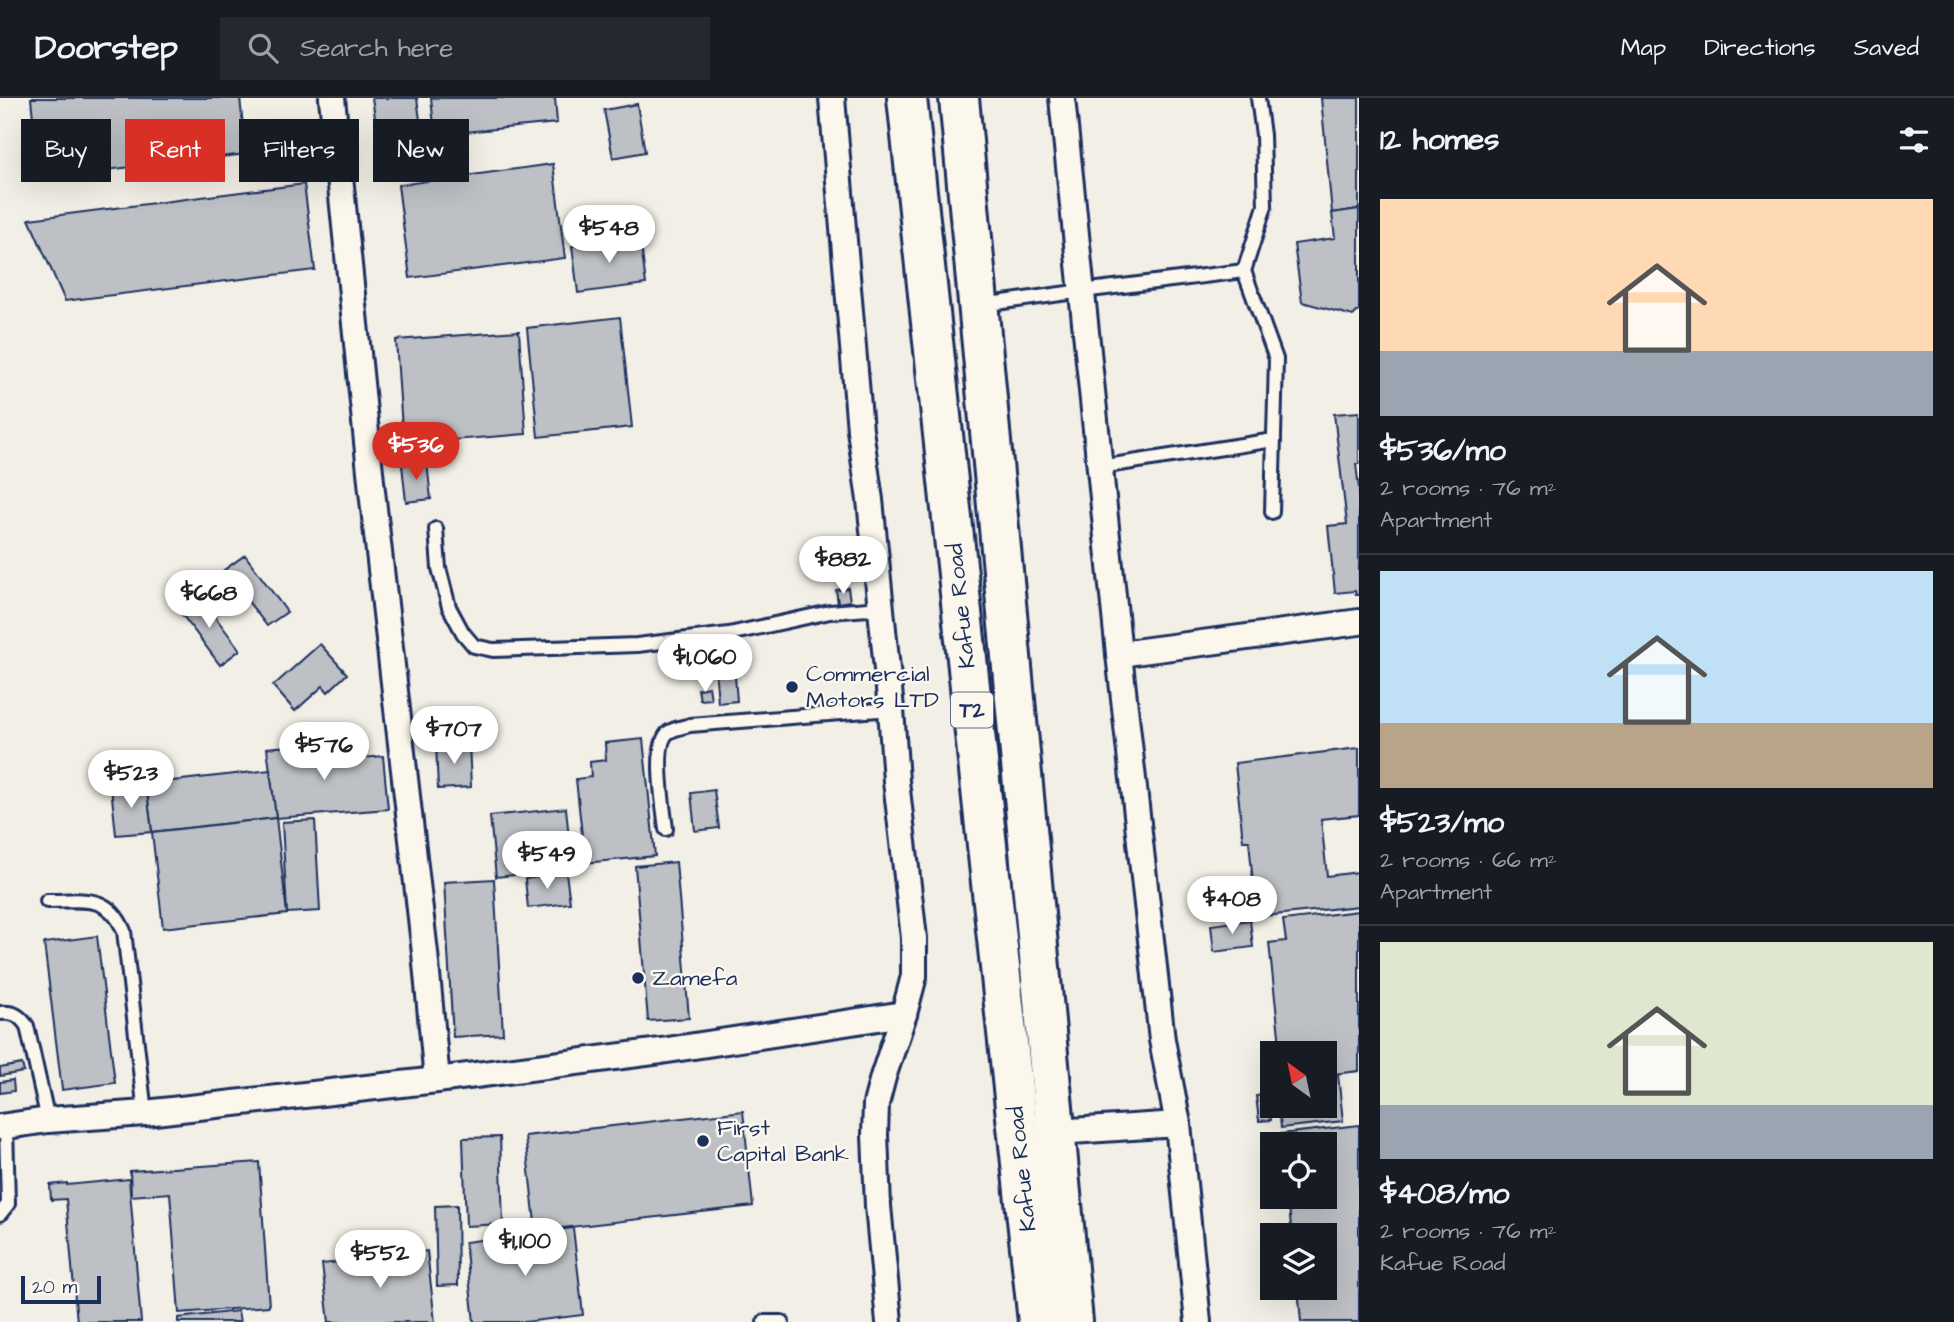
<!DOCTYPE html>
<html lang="en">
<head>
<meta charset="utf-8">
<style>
  body { margin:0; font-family:"Architects Daughter",sans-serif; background:#242831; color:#f1f3f6; height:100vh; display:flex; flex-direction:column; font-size:26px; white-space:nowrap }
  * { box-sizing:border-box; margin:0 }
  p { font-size:23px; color:#9ea1a6 }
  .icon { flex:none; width:38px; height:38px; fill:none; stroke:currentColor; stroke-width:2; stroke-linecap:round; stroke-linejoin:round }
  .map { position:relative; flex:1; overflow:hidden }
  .sheet { display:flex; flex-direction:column; background:#171b24; width:595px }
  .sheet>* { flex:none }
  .banner { position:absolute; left:21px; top:21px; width:665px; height:63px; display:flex; gap:14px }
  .needle { width:46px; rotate:327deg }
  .buttons { position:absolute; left:1260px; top:943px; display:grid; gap:14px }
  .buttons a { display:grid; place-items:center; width:77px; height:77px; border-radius:0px; background:#171b24; box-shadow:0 7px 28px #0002; font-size:35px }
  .scale { position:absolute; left:21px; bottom:18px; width:80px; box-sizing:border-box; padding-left:7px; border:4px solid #1b2f5e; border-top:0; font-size:19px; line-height:24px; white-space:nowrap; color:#1b2f5e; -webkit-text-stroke:5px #fbf7ec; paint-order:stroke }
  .price { position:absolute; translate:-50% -60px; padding:0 16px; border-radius:24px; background:#fff; color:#222; font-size:23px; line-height:46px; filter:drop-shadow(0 2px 4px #0008) }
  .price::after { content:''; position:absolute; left:50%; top:42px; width:21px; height:16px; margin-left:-10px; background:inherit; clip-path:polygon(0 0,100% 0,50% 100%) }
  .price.selected { background:#d93025; color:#fff }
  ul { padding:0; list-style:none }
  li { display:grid; align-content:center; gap:14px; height:371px; padding:0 21px }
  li+li { border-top:2px solid #363941 }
  li span { display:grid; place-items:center; height:217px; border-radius:0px; color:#555 }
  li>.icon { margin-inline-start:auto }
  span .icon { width:126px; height:126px; fill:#fffc; stroke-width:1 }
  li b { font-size:30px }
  h2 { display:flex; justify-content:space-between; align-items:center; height:84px; padding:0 21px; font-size:30px }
  .tag { padding:0 24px; border-radius:0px; background:#171b24; box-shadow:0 7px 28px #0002; font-size:24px; line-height:63px }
  .tag.selected { background:#d93025; color:#fff }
  header { display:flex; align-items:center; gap:42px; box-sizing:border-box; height:98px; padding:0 35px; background:#171b24; border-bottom:2px solid #363941 }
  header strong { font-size:33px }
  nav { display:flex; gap:38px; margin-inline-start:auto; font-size:24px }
  .search { width:490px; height:63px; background:#242831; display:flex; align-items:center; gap:18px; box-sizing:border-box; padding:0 24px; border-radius:0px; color:#9ea1a6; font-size:26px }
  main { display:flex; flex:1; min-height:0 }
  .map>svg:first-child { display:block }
</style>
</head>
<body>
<header>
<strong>Doorstep</strong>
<div class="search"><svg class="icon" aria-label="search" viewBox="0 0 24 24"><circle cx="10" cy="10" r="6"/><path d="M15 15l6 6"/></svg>Search here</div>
<nav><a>Map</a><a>Directions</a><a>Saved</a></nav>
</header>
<main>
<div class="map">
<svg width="1359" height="1224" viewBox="0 0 1359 1224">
  <rect width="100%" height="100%" fill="#f2efe6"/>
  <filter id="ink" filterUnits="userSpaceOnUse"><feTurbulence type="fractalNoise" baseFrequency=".0143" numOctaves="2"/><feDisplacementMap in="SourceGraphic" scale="14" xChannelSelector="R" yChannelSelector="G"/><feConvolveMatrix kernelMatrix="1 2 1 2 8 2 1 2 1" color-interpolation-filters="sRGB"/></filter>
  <g filter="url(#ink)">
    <g fill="#bdc0c4" stroke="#1b2f5e" stroke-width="2">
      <polygon points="31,0 240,0 246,56 71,76 66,37 35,40"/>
      <polygon points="372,0 417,0 423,44 380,51"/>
      <polygon points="431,0 555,0 557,25 435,37"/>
      <polygon points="1321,0 1359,0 1359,111 1332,115"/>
      <polygon points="637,6 645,54 613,60 604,12"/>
      <polygon points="553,66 565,160 410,180 398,87"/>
      <polygon points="304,86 315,172 65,203 29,121"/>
      <polygon points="1359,111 1359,212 1353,218 1302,204 1294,146 1335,140 1332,115"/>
      <polygon points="640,139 646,186 578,195 572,148"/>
      <polygon points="620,219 632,329 538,339 527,230"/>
      <polygon points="519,233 526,336 403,346 396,242"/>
      <polygon points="1359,314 1359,366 1356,366 1359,391 1359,497 1356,497 1355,493 1335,495 1328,428 1347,426 1334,316"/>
      <polygon points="427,364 431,401 406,404 402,367"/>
      <polygon points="245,457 287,514 267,528 224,472"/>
      <polygon points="848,490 850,503 838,505 836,492"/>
      <polygon points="198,496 240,552 220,567 178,511"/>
      <polygon points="320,546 347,576 328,594 323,588 295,613 273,588"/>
      <polygon points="734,566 737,603 718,605 715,568"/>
      <polygon points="709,589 711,601 700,602 698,591"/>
      <polygon points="643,641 655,758 585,765 576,681 591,679 590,664 606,662 605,645"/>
      <polygon points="330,644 331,663 383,658 388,711 276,720 267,650"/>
      <polygon points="469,644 471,689 438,691 436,646"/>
      <polygon points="1359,650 1359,717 1321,721 1327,778 1359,774 1359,808 1255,819 1251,785 1253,785 1249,743 1243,743 1235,665"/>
      <polygon points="270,672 276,720 152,734 146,686"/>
      <polygon points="146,686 152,734 116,737 111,689"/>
      <polygon points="714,692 719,730 695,733 691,695"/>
      <polygon points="566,710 572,771 496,779 490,718"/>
      <polygon points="276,720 287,816 163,830 152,734"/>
      <polygon points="315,722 320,813 287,815 282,724"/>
      <polygon points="676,764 689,920 648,923 635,768"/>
      <polygon points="566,775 570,805 528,810 525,781"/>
      <polygon points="494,781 503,936 453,939 444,784"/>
      <polygon points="1359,813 1359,973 1325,977 1325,956 1281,956 1269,845 1286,843 1283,822"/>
      <polygon points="1250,822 1253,849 1214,854 1211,827"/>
      <polygon points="97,838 115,985 62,992 44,845"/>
      <polygon points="22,966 24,974 0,978 0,970"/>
      <polygon points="1338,977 1343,1023 1281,1030 1279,1008 1325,1008 1325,978"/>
      <polygon points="13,982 14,993 0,995 0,984"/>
      <polygon points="1268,996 1271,1022 1259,1023 1256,998"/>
      <polygon points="743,1013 753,1108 536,1133 525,1038"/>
      <polygon points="1359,1027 1359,1224 1301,1224 1298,1190 1325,1190 1325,1138 1292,1138 1288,1099 1325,1099 1325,1046 1282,1046 1281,1036"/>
      <polygon points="500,1039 503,1126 466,1128 463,1040"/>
      <polygon points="259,1064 269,1208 179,1215 170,1095 131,1098 130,1073"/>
      <polygon points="129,1081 141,1224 77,1224 66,1101 51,1102 50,1087 67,1085 67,1087"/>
      <polygon points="457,1107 458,1187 437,1188 435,1108"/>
      <polygon points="573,1130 583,1217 525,1224 474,1224 465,1144"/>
      <polygon points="427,1153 435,1224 329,1224 322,1166"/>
      <polygon points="238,1213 240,1224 178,1224 178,1220"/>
    </g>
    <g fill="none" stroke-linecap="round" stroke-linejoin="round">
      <g stroke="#1b2f5e" stroke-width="18">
        <g id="lane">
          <polyline points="1244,173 1276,261 1272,414"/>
          <polyline points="982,207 1082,193 1244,173 1265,108 1263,37 1258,0"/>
          <polyline points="1100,369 1274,342"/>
          <polyline points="436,431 439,470 449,509 463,535 474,548 493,552 637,547 729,536 830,514 881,510"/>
          <path d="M666,731c-2,-19 -14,-86 3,-97 6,-4 15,-5 21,-7l201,-16"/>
          <path d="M47,803c35,0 61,-8 77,30l21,182"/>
          <path d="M0,915c14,-1 19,2 27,13l21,94"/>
          <polyline points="0,1116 8,1106 6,1028"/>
          <polyline points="764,1224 782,1224"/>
        </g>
      </g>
      <g stroke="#1b2f5e" stroke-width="30">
        <g id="street">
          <polyline points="332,0 372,393 425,855 437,982"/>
          <polyline points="832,0 860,332 870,402 891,611 896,683 914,840 914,878 904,916 883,979 876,1006 875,1037 878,1108 889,1224"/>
          <polyline points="1062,0 1119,556 1152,851 1162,942 1178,1026"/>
          <polyline points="1119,556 1359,524"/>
          <polyline points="0,1029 48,1022 145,1015 437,982 661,953 904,916"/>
          <polyline points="1056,1034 1178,1026 1198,1224"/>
        </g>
      </g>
      <g stroke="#1b2f5e" stroke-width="44">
        <g id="primary">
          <polyline points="907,0 1038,1224"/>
          <polyline points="959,0 1073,1224"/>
        </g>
      </g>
      <use href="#lane" stroke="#fbf7ec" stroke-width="12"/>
      <use href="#street" stroke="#fbf7ec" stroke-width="24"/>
      <use href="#primary" stroke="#fbf7ec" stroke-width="38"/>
    </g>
  </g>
  <g fill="#1b2f5e" stroke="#fbf7ec" stroke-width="2.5">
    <circle cx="792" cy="589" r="7"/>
    <circle cx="638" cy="880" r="7"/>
    <circle cx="703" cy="1043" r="7"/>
  </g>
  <g text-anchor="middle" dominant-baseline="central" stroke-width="5" stroke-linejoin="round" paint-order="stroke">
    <rect fill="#fbf7ec" stroke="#5e6b89" stroke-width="2" x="951" y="594.5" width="42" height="35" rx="5"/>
    <g font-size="21" font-weight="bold" fill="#1b2f5e">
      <text x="972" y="612">T2</text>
    </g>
    <g font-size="23" fill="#1b2f5e" stroke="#fbf7ec">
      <text transform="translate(961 508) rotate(-96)">Kafue Road</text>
      <text transform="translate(1022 1071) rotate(-96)">Kafue Road</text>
    </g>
    <g font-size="23" fill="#1b2f5e" stroke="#fbf7ec" text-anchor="start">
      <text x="806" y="576">Commercial<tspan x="806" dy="26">Motors LTD</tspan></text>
      <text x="652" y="880">Zamefa</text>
      <text x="717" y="1030">First<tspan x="717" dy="26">Capital Bank</tspan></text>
    </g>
  </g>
</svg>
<div class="buttons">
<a><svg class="needle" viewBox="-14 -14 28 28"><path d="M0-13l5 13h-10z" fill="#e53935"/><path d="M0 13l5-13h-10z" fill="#9ea1a6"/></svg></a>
<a><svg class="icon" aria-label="locate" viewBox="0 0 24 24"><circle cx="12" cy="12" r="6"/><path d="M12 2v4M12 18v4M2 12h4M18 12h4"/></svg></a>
<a><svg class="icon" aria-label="layers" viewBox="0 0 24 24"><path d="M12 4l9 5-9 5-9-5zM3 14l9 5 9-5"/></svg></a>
</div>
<div class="scale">20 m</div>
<b class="price" style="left:609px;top:167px">$548</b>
<b class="price selected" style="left:416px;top:384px">$536</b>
<b class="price" style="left:843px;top:498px">$882</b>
<b class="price" style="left:209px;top:532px">$668</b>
<b class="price" style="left:705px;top:596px">$1,060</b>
<b class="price" style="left:454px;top:668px">$707</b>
<b class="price" style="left:324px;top:684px">$576</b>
<b class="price" style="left:131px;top:712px">$523</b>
<b class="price" style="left:547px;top:793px">$549</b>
<b class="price" style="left:1232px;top:838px">$408</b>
<b class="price" style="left:525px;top:1180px">$1,100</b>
<b class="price" style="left:380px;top:1192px">$552</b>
<div class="banner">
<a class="tag">Buy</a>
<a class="tag selected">Rent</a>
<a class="tag">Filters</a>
<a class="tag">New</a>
</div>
</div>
<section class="sheet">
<h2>12 homes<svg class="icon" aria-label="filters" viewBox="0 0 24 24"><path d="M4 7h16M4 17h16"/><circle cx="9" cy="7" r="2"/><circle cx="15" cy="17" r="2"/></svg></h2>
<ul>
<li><span style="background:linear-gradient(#ffd9b3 70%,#9aa5b1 0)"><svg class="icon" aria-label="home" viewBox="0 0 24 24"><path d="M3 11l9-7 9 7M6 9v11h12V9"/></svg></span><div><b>$536/mo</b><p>2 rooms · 76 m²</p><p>Apartment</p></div></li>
<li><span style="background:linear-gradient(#bfe0f5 70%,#b9a48a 0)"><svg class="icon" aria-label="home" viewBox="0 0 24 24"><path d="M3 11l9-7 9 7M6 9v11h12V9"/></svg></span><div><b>$523/mo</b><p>2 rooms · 66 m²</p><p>Apartment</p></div></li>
<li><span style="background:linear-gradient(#dfe7d0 75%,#9aa5b1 0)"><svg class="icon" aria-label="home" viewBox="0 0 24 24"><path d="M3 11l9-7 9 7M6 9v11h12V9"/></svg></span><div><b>$408/mo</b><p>2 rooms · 76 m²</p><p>Kafue Road</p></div></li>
</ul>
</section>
</main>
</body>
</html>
